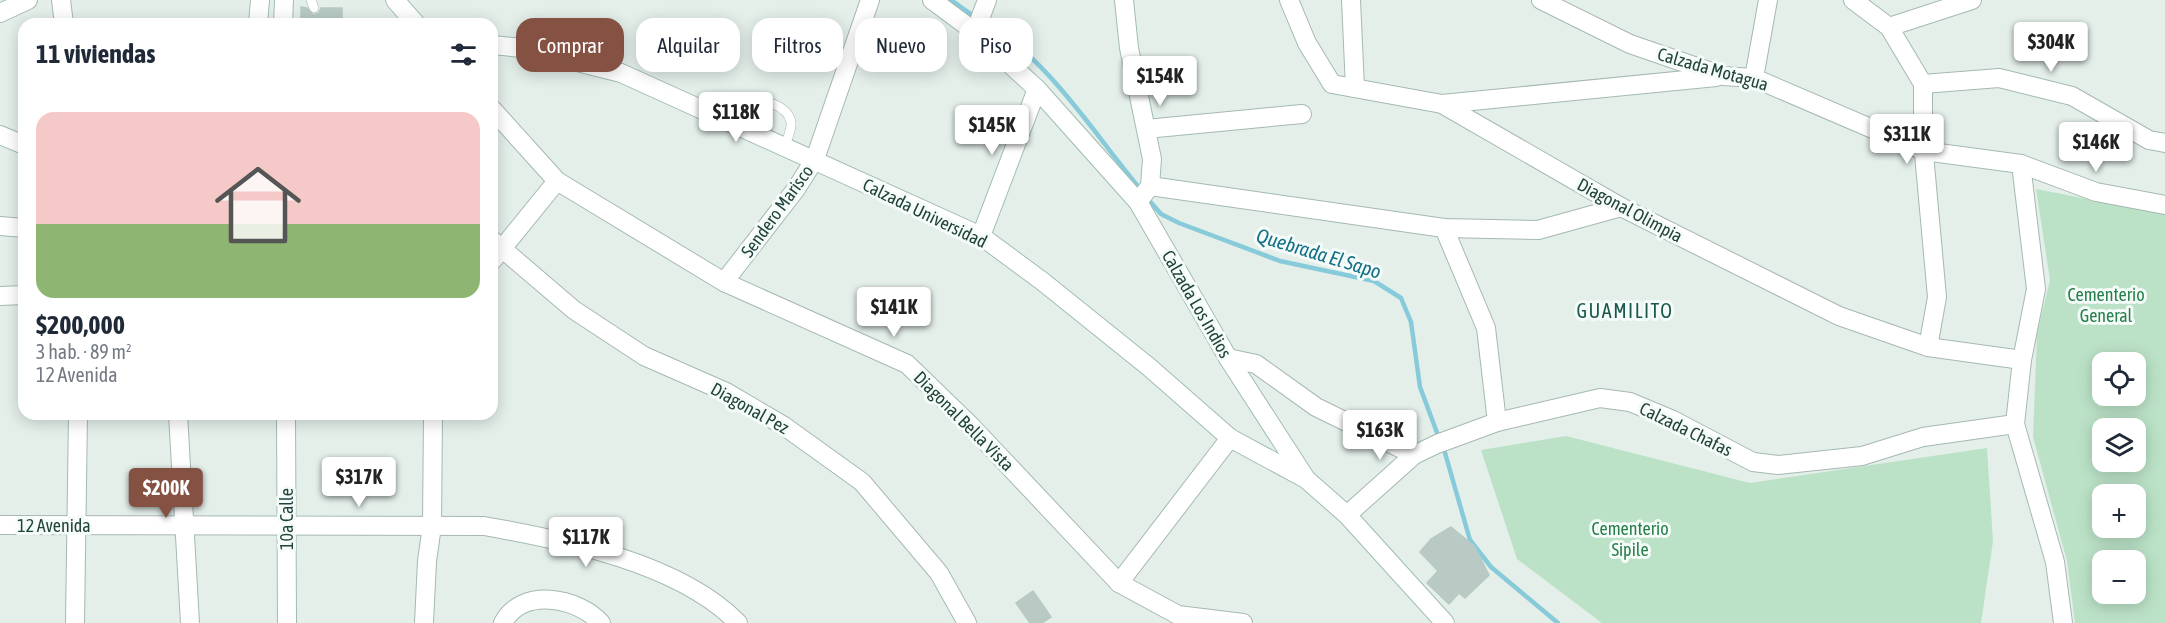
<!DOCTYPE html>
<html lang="es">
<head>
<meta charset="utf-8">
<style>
  body { margin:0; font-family:"Asap Condensed",sans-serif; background:#f6f6f7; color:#1f2937; height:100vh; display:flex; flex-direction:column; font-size:22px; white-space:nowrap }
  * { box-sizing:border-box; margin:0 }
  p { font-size:20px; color:#747a83 }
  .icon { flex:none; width:33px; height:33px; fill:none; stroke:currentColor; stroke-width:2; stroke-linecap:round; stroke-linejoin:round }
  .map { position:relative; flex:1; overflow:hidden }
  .sheet { position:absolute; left:18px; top:18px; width:480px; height:402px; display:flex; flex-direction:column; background:#fff; border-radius:18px; box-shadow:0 3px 15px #0003 }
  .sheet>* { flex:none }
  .hud { position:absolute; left:516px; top:18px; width:570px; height:54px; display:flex; gap:12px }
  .tools { position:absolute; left:2092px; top:352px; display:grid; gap:12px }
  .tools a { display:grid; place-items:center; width:54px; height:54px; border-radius:12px; background:#fff; box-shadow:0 3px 15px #0003; font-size:30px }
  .price { position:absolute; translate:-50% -51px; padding:0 14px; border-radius:6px; background:#fff; color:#222; font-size:20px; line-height:39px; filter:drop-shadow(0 2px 3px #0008) }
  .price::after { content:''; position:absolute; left:50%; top:36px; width:18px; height:14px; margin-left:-9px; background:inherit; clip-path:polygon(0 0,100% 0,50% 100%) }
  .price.active { background:#845143; color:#fff }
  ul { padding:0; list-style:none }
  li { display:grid; align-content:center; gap:12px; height:318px; padding:0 18px }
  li+li { border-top:2px solid #e0e1e3 }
  li span { display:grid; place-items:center; height:186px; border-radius:18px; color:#555 }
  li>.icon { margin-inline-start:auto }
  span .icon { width:108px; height:108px; fill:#fffc; stroke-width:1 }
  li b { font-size:26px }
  h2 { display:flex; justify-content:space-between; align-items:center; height:72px; padding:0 18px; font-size:26px }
  .tag { padding:0 21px; border-radius:18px; background:#fff; box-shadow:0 3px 15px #0003; font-size:21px; line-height:54px }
  .tag.active { background:#845143; color:#fff }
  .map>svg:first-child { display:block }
</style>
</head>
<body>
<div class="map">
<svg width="2165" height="623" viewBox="0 0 2165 623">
  <rect width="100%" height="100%" fill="#e4efea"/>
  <g fill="#bbe2c7" fill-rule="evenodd">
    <path d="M2036,189l129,25v409h-90l-8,-62 -34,-124 4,-104 13,-53zM2103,363h33v33h-33zM2103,429h33v33h-33zM2103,495h33v33h-33zM2103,561h33v33h-33z"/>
    <polygon points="1566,436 1750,483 1987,448 1993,541 1981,623 1602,623 1517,559 1481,450"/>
  </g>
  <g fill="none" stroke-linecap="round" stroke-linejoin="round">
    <g stroke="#87cad9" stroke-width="4.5">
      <polyline points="951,0 975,17"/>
      <path d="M983,21c67,39 110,112 159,170"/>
      <polyline points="1147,198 1161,214 1179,223 1280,261 1374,281 1401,298 1411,322 1420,387 1439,438"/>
      <polyline points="1443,446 1470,540 1491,567 1558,623"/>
    </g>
  </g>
  <g fill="#b9cac4" stroke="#b6cac2" stroke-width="1.5">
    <polygon points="301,7 307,8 313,15 319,13 321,8 342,8 342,24 301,24"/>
    <polygon points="1451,527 1474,546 1489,575 1465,598 1459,593 1449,604 1427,583 1438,571 1420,552 1431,539"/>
    <polygon points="1033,591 1051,617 1042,623 1030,623 1016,603"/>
  </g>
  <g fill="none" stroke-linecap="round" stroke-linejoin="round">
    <g stroke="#a6b8b2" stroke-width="10">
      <g id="lane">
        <polyline points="311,0 314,8"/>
        <path d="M726,119c7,-5 14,-15 22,-17 14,-5 40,4 43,20 1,8 -4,17 -6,23"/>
      </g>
    </g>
    <g stroke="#a6b8b2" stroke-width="20">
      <g id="street">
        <polyline points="61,0 64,24"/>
        <polyline points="932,0 975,32 1037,89"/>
        <polyline points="1289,0 1307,43 1332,84 1442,104 1621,207 1839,316 1928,347 2022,360"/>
        <polyline points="1351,0 1355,88"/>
        <polyline points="1541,0 1630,44 1723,76 1754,78 1924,151 2021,164 2096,192 2165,205"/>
        <polyline points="1853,0 1889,27 1923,84 1923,143 1937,297 1928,347"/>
        <polyline points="0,13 28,0"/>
        <polyline points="1889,27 1972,0"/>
        <polyline points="975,32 987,0"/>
        <polyline points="1754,78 1768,0"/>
        <polyline points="1923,84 1999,78 2072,96 2149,140 2165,143"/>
        <polyline points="1442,104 1716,77"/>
        <polyline points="492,109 557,181 724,282 907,364 972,427 1119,583 1178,615 1243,623"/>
        <polyline points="1146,129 1302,114"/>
        <polyline points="2021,164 2036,289 2022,360 2015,424 2055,562 2063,623"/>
        <polyline points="1150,186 1444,228 1538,230 1621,207"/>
        <polyline points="0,226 24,228"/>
        <polyline points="1444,228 1486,328 1497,422"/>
        <polyline points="492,240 574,310 644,356 726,392 784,426 862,482 939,573 967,623"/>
        <polyline points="492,261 557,181"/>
        <polyline points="724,282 796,189 815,159 870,0"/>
        <polyline points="0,296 24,295"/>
        <polyline points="1228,358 1256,364 1316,407 1414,455"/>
        <polyline points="178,414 190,623"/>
        <polyline points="1347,515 1414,455 1437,444 1497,422 1600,398 1630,402 1673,420 1753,462 1778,465 1862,456 1923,437 2015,424"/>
        <path d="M0,525l484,1c80,14 196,37 254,97"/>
        <polyline points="1119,583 1230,438"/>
        <polyline points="75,623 78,414"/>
        <polyline points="424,623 427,561 432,526 433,414"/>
        <path d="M503,623c19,-36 74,-26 98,0"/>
      </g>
    </g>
    <g stroke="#a1bcb3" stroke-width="20">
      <g id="secondary">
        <polyline points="395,0 416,24"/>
        <polyline points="1124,0 1129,48 1152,159 1150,186 1138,202"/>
        <polyline points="258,24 260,0"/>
        <polyline points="283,24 284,0"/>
        <polyline points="492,45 522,48 621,73 981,236 1042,281 1149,367 1230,438 1306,479"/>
        <polyline points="0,135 24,145"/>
        <polyline points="981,236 1037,89 1138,202 1228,358 1306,479 1347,515 1445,623"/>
        <polyline points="286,414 287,623"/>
      </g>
    </g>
    <use href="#lane" stroke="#fff" stroke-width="9"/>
    <use href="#street" stroke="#fff" stroke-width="18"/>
    <use href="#secondary" stroke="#fff" stroke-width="18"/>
  </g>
  <g text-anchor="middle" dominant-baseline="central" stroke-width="6" stroke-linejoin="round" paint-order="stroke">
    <g font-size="18" fill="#21433b" stroke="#f5fbf8">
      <text transform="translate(1713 69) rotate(16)">Calzada Motagua</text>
      <text transform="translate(1630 210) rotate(28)">Diagonal Olimpia</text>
      <text transform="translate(777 211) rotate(-54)">Sendero Marisco</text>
      <text transform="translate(925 213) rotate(26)">Calzada Universidad</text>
      <text transform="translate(1197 304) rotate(60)">Calzada Los Indios</text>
      <text transform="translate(750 408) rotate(29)">Diagonal Pez</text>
      <text transform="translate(964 421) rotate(45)">Diagonal Bella Vista</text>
      <text transform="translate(1686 429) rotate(26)">Calzada Chafas</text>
      <text transform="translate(286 519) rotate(-90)">10a Calle</text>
      <text x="54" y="525">12 Avenida</text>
    </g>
    <g font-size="18" fill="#267f4b" stroke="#f5fbf8">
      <text x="2106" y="294">Cementerio<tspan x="2106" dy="21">General</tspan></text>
      <text x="1630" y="528">Cementerio<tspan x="1630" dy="21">Sipile</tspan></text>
    </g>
    <g font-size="20" font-style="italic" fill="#137087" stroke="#f5fbf8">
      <text transform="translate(1319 253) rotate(17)">Quebrada El Sapo</text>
    </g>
    <g font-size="20" letter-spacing="1.5" fill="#1a584b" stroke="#f5fbf8">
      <text x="1625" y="310">GUAMILITO</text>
    </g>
  </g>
</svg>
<div class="tools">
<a><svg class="icon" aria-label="locate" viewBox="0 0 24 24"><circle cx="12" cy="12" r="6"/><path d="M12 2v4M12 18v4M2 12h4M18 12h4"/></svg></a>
<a><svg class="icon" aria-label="layers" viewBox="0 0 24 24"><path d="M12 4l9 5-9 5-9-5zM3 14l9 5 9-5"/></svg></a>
<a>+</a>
<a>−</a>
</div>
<b class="price" style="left:2051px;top:73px">$304K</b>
<b class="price" style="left:1160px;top:107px">$154K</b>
<b class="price" style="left:736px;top:143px">$118K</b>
<b class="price" style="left:992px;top:156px">$145K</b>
<b class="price" style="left:1907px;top:165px">$311K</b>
<b class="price" style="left:2096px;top:173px">$146K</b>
<b class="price" style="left:894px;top:338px">$141K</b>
<b class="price" style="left:1380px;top:461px">$163K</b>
<b class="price" style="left:359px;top:508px">$317K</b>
<b class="price active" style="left:166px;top:519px">$200K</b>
<b class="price" style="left:586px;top:568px">$117K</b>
<div class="hud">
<a class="tag active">Comprar</a>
<a class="tag">Alquilar</a>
<a class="tag">Filtros</a>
<a class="tag">Nuevo</a>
<a class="tag">Piso</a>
</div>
<section class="sheet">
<h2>11 viviendas<svg class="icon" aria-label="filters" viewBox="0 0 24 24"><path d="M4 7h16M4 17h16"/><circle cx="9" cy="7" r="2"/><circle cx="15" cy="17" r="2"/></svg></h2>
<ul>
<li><span style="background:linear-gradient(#f6c9c9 60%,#8fb573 0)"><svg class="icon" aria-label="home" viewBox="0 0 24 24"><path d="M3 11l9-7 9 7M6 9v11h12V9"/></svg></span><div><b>$200,000</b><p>3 hab. · 89 m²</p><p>12 Avenida</p></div></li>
</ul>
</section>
</div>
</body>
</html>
